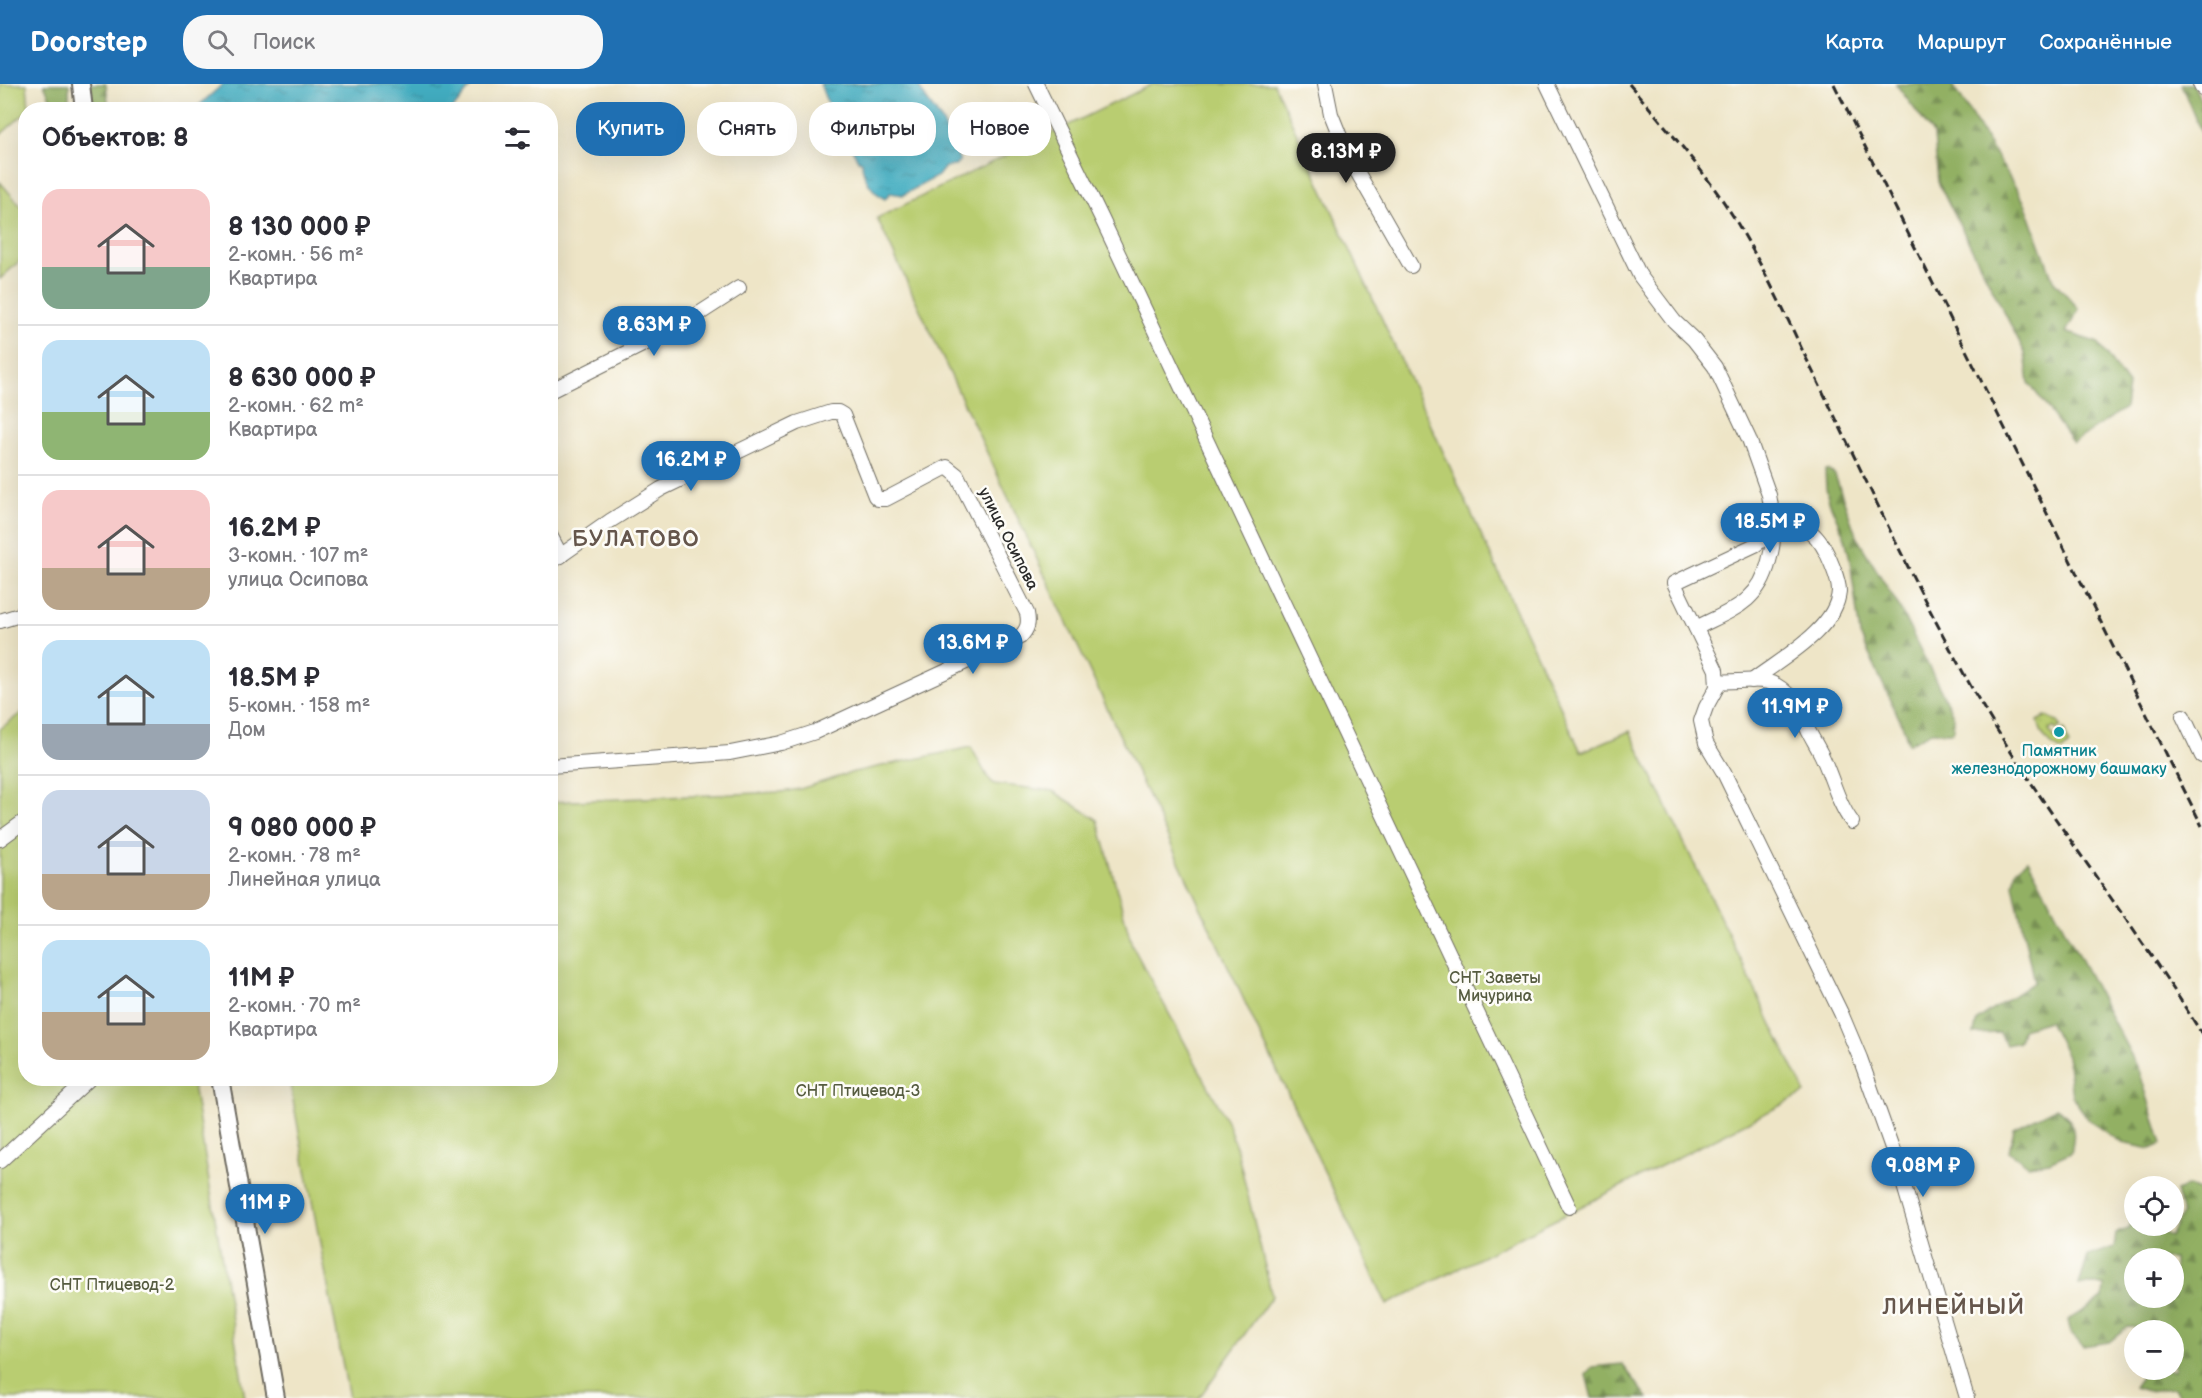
<!DOCTYPE html>
<html lang="ru">
<head>
<meta charset="utf-8">
<style>
  body { margin:0; font-family:"Balsamiq Sans",sans-serif; background:#f7f7f7; color:#2b2b33; height:100vh; display:flex; flex-direction:column; font-size:22px; white-space:nowrap }
  * { box-sizing:border-box; margin:0 }
  p { font-size:20px; color:#7c7c81 }
  .icon { flex:none; width:33px; height:33px; fill:none; stroke:currentColor; stroke-width:2; stroke-linecap:round; stroke-linejoin:round }
  .map { position:relative; flex:1; overflow:hidden }
  .drawer { position:absolute; left:18px; top:18px; width:540px; height:984px; display:flex; flex-direction:column; background:#fff; border-radius:24px; box-shadow:0 6px 24px #0002 }
  .drawer>* { flex:none }
  .top-card { position:absolute; left:576px; top:18px; width:570px; height:54px; display:flex; gap:12px }
  .buttons { position:absolute; left:2124px; top:1092px; display:grid; gap:12px }
  .buttons a { display:grid; place-items:center; width:60px; height:60px; border-radius:50%; background:#fff; box-shadow:0 6px 24px #0002; font-size:30px }
  .price { position:absolute; translate:-50% -51px; padding:0 14px; border-radius:21px; background:#1f6fb2; color:#fff; font-size:20px; line-height:39px; filter:drop-shadow(0 2px 3px #0008) }
  .price::after { content:''; position:absolute; left:50%; top:36px; width:18px; height:14px; margin-left:-9px; background:inherit; clip-path:polygon(0 0,100% 0,50% 100%) }
  .price.selected { background:#222; color:#fff }
  ul { padding:0; list-style:none }
  li { display:flex; align-items:center; gap:18px; height:150px; padding:0 24px }
  li+li { border-top:2px solid #e1e1e2 }
  li span { display:grid; place-items:center; flex:none; width:168px; height:120px; border-radius:18px; color:#555 }
  li>.icon { margin-inline-start:auto }
  span .icon { width:72px; height:72px; fill:#fffc; stroke-width:1 }
  li b { font-size:26px }
  h2 { display:flex; justify-content:space-between; align-items:center; height:72px; padding:0 24px; font-size:26px }
  .tag { padding:0 21px; border-radius:24px; background:#fff; box-shadow:0 6px 24px #0002; font-size:21px; line-height:54px }
  .tag.selected { background:#1f6fb2; color:#fff }
  header { display:flex; align-items:center; gap:36px; box-sizing:border-box; height:84px; padding:0 30px; background:#1f6fb2; color:#fff }
  header strong { font-size:28px }
  nav { display:flex; gap:33px; margin-inline-start:auto; font-size:21px }
  .search { width:420px; height:54px; background:#f7f7f7; display:flex; align-items:center; gap:15px; box-sizing:border-box; padding:0 21px; border-radius:24px; color:#7c7c81; font-size:22px }
  .map>svg:first-child { display:block }
</style>
</head>
<body>
<header>
<strong>Doorstep</strong>
<div class="search"><svg class="icon" aria-label="search" viewBox="0 0 24 24"><circle cx="10" cy="10" r="6"/><path d="M15 15l6 6"/></svg>Поиск</div>
<nav><a>Карта</a><a>Маршрут</a><a>Сохранённые</a></nav>
</header>
<div class="map">
<svg width="2202" height="1314" viewBox="0 0 2202 1314">
  <defs>
    <pattern id="grass-dots" width="8" height="8" patternUnits="userSpaceOnUse" patternTransform="scale(1.5)"><rect width="8" height="8" fill="#b9cd71"/><path d="M2 2h.1M6 6h.1" fill="none" stroke="#9fb062" stroke-width="1.8" stroke-linecap="round"/></pattern>
    <pattern id="forest-firs" width="22" height="20" patternUnits="userSpaceOnUse" patternTransform="scale(1.5)"><rect width="22" height="20" fill="#92b063"/><path d="M5 1l3.5 6h-7zM16 11l3.5 6h-7z" fill="#778f52"/></pattern>
    <pattern id="water-ripples" width="26" height="14" patternUnits="userSpaceOnUse" patternTransform="scale(1.5)"><rect width="26" height="14" fill="#42adc1"/><path d="M2 4q2-2 4 0t4 0M15 11q2-2 4 0t4 0" fill="none" stroke="#378d9d"/></pattern>
  </defs>
  <rect width="100%" height="100%" fill="#fdfcf7"/>
  <filter id="ink" filterUnits="userSpaceOnUse"><feTurbulence type="fractalNoise" baseFrequency=".0167" numOctaves="2"/><feDisplacementMap in="SourceGraphic" scale="12" xChannelSelector="R" yChannelSelector="G"/><feConvolveMatrix kernelMatrix="1 2 1 2 8 2 1 2 1" color-interpolation-filters="sRGB"/></filter>
  <filter id="wash" filterUnits="userSpaceOnUse"><feTurbulence type="fractalNoise" baseFrequency=".008" numOctaves="4" result="noise"/><feDisplacementMap in="SourceGraphic" scale="24" xChannelSelector="R" yChannelSelector="G"/><feGaussianBlur stdDeviation="1.35" result="paint"/><feColorMatrix in="noise" values="0 0 0 0 0 0 0 0 0 0 0 0 0 0 0 0 0 1.4 0 .05"/><feComposite in="paint" operator="in"/></filter>
  <g filter="url(#wash)">
    <rect width="100%" height="100%" fill="#eee5c7"/>
    <path fill="url(#grass-dots)" stroke="#727c4e" stroke-width="1.5" d="M2047,632l11,6 3,4 -5,4 -2,-3 -5,4 6,8 5,-3 -1,-2 5,-5 5,16 -7,6c-15,-7 -20,-14 -24,-30z"/>
    <g fill="url(#forest-firs)" stroke="#5e6e47" stroke-width="1.5" fill-rule="evenodd">
      <polygon points="44,0 69,0 69,22 67,25 55,25"/>
      <polygon points="86,0 106,0 109,25 88,25"/>
      <polygon points="1896,0 1951,0 1958,9 2025,119 2053,196 2079,225 2066,248 2098,259 2128,301 2125,324 2073,359 2029,299 2025,269 1938,98 1934,51"/>
      <polygon points="2181,0 2193,0 2202,19 2202,51"/>
      <polygon points="1825,386 1829,386 1835,391 1857,454 1898,521 1954,633 1953,648 1931,648 1908,660 1904,645 1860,551 1850,475 1845,454 1829,417 1826,404"/>
      <polygon points="2028,776 2139,986 2162,1060 2151,1065 2122,1059 2088,1035 2072,1012 2067,972 2049,937 2022,945 2019,958 2006,961 2000,949 1974,950 1977,936 2034,898 2013,800 2016,786"/>
      <path d="M2056,1024c19,11 20,24 15,44l-22,10 -21,3 -19,-14 5,-22z"/>
      <path d="M2189,1102l12,5 1,207h-22l-6,-10 -27,3 -13,-4 12,-17h28v-40h-31l-2,-2 -13,-1 -19,15 -26,4 -12,-12 -3,-14 35,-22 1,-13h-25l9,-29 26,-9 2,-14 13,-4 5,-18v15h19l17,11 12,-23 -6,-23zM2134,1174h40v40h-40z"/>
      <polygon points="1622,1280 1648,1314 1592,1314 1586,1291 1592,1283"/>
    </g>
    <g fill="#b9cd71" stroke="#727c4e" stroke-width="1.5">
      <polygon points="0,0 27,0 29,25 26,26 25,29 0,51"/>
      <polygon points="1153,0 1274,0 1581,668 1630,647 1805,1009 1387,1221 877,134"/>
      <polygon points="0,98 26,128 25,172 0,195"/>
      <polygon points="25,626 25,730 0,749 0,645"/>
      <polygon points="971,663 988,694 994,700 1053,707 1098,736 1132,861 1227,1037 1237,1066 1272,1212 1199,1314 349,1314 289,995 550,994 551,718 781,708 800,705 854,688"/>
      <polygon points="25,740 26,994 192,995 245,1314 0,1314 0,759"/>
    </g>
    <g fill="url(#water-ripples)" stroke="#366c76" stroke-width="1.5">
      <polygon points="223,0 473,0 453,25 195,25"/>
      <path d="M820,0h98c6,16 18,26 26,41 6,11 8,24 16,35l-5,6 -10,1 -7,9 -35,19 -13,-2 -5,6c-13,-7 -23,-22 -23,-38l-4,-1 -31,-58z"/>
    </g>
  </g>
  <g filter="url(#ink)">
    <g fill="none" stroke-linecap="round" stroke-linejoin="round">
      <g stroke="#6f6c62" stroke-width="16">
        <g id="minor">
          <polyline points="1036,0 1101,133 1569,1123"/>
          <polyline points="1325,0 1331,30 1347,70 1411,182"/>
          <polyline points="1547,0 1640,192 1674,237 1694,256 1715,283 1749,355 1769,411 1772,428 1770,444 1766,453 1755,461 1674,499 1716,586 1717,603 1706,623 1701,637 1706,659 1724,689 1841,929 1860,974 1897,1078 1967,1314"/>
          <polyline points="2200,0 2202,4"/>
          <polyline points="550,307 680,242 739,204"/>
          <polyline points="550,451 561,472"/>
          <path d="M550,479l60,-42 51,-32 136,-66 34,-11h7l5,3 32,81 3,3h8l61,-32 10,8 70,138c2,10 1,16 -7,24l-205,95 -34,11 -51,10 -180,13"/>
          <polyline points="0,537 26,529"/>
          <path d="M1696,544c35,-18 63,-25 73,-67 3,-13 6,-20 1,-33"/>
          <path d="M1717,597c16,2 34,-3 51,1 23,7 31,28 40,48 4,8 9,16 13,24 11,22 16,48 31,68"/>
          <path d="M1752,597c27,-21 85,-52 87,-90 0,-9 -4,-18 -7,-26 -14,-36 -27,-39 -61,-50"/>
          <polyline points="2183,632 2202,672"/>
          <polyline points="0,755 26,736"/>
          <polyline points="0,1077 90,994"/>
        </g>
      </g>
      <g stroke="#6f6c62" stroke-width="20">
        <g id="major">
          <polyline points="81,0 84,26"/>
          <polyline points="220,994 276,1314"/>
        </g>
      </g>
      <use href="#minor" stroke="#fff" stroke-width="14"/>
      <use href="#major" stroke="#fff" stroke-width="16"/>
      <g stroke="#2b2b2b" stroke-width="3" stroke-dasharray="9 4.5" stroke-linecap="butt">
        <path d="M1629,0c36,42 74,85 104,132 28,46 51,95 74,144 51,102 98,206 152,305 71,130 166,244 243,369"/>
        <polyline points="1834,0 2202,742"/>
      </g>
    </g>
  </g>
  <circle fill="#0f9aa8" stroke="#fdfcf7" stroke-width="2" cx="2059" cy="648" r="6"/>
  <g text-anchor="middle" dominant-baseline="central" stroke-width="5" stroke-linejoin="round" paint-order="stroke">
    <g font-size="16" fill="#2b2b2b" stroke="#fdfcf7">
      <text transform="translate(1008 455) rotate(63)">улица Осипова</text>
    </g>
    <g font-size="16" fill="#0d838f" stroke="#fdfcf7">
      <text x="2059" y="667">Памятник<tspan x="2059" dy="18">железнодорожному башмаку</tspan></text>
    </g>
    <g font-size="16" fill="#565c40" stroke="#fdfcf7">
      <text x="1495" y="894">СНТ Заветы<tspan x="1495" dy="18">Мичурина</tspan></text>
      <text x="858" y="1007">СНТ Птицевод-3</text>
      <text x="112" y="1201">СНТ Птицевод-2</text>
    </g>
    <g font-size="22" font-weight="bold" letter-spacing="1.5" fill="#65564c" stroke="#fdfcf7">
      <text x="636" y="455">БУЛАТОВО</text>
      <text x="1954" y="1223">ЛИНЕЙНЫЙ</text>
    </g>
  </g>
</svg>
<div class="buttons">
<a><svg class="icon" aria-label="locate" viewBox="0 0 24 24"><circle cx="12" cy="12" r="6"/><path d="M12 2v4M12 18v4M2 12h4M18 12h4"/></svg></a>
<a>+</a>
<a>−</a>
</div>
<b class="price selected" style="left:1346px;top:100px">8.13M ₽</b>
<b class="price" style="left:654px;top:273px">8.63M ₽</b>
<b class="price" style="left:691px;top:408px">16.2M ₽</b>
<b class="price" style="left:1770px;top:470px">18.5M ₽</b>
<b class="price" style="left:973px;top:591px">13.6M ₽</b>
<b class="price" style="left:1795px;top:655px">11.9M ₽</b>
<b class="price" style="left:1923px;top:1114px">9.08M ₽</b>
<b class="price" style="left:265px;top:1151px">11M ₽</b>
<div class="top-card">
<a class="tag selected">Купить</a>
<a class="tag">Снять</a>
<a class="tag">Фильтры</a>
<a class="tag">Новое</a>
</div>
<section class="drawer">
<h2>Объектов: 8<svg class="icon" aria-label="filters" viewBox="0 0 24 24"><path d="M4 7h16M4 17h16"/><circle cx="9" cy="7" r="2"/><circle cx="15" cy="17" r="2"/></svg></h2>
<ul>
<li><span style="background:linear-gradient(#f6c9c9 65%,#7fa58c 0)"><svg class="icon" aria-label="home" viewBox="0 0 24 24"><path d="M3 11l9-7 9 7M6 9v11h12V9"/></svg></span><div><b>8 130 000 ₽</b><p>2-комн. · 56 m²</p><p>Квартира</p></div></li>
<li><span style="background:linear-gradient(#bfe0f5 60%,#8fb573 0)"><svg class="icon" aria-label="home" viewBox="0 0 24 24"><path d="M3 11l9-7 9 7M6 9v11h12V9"/></svg></span><div><b>8 630 000 ₽</b><p>2-комн. · 62 m²</p><p>Квартира</p></div></li>
<li><span style="background:linear-gradient(#f6c9c9 65%,#b9a48a 0)"><svg class="icon" aria-label="home" viewBox="0 0 24 24"><path d="M3 11l9-7 9 7M6 9v11h12V9"/></svg></span><div><b>16.2M ₽</b><p>3-комн. · 107 m²</p><p>улица Осипова</p></div></li>
<li><span style="background:linear-gradient(#bfe0f5 70%,#9aa5b1 0)"><svg class="icon" aria-label="home" viewBox="0 0 24 24"><path d="M3 11l9-7 9 7M6 9v11h12V9"/></svg></span><div><b>18.5M ₽</b><p>5-комн. · 158 m²</p><p>Дом</p></div></li>
<li><span style="background:linear-gradient(#c9d6e8 70%,#b9a48a 0)"><svg class="icon" aria-label="home" viewBox="0 0 24 24"><path d="M3 11l9-7 9 7M6 9v11h12V9"/></svg></span><div><b>9 080 000 ₽</b><p>2-комн. · 78 m²</p><p>Линейная улица</p></div></li>
<li><span style="background:linear-gradient(#bfe0f5 60%,#b9a48a 0)"><svg class="icon" aria-label="home" viewBox="0 0 24 24"><path d="M3 11l9-7 9 7M6 9v11h12V9"/></svg></span><div><b>11M ₽</b><p>2-комн. · 70 m²</p><p>Квартира</p></div></li>
</ul>
</section>
</div>
</body>
</html>
